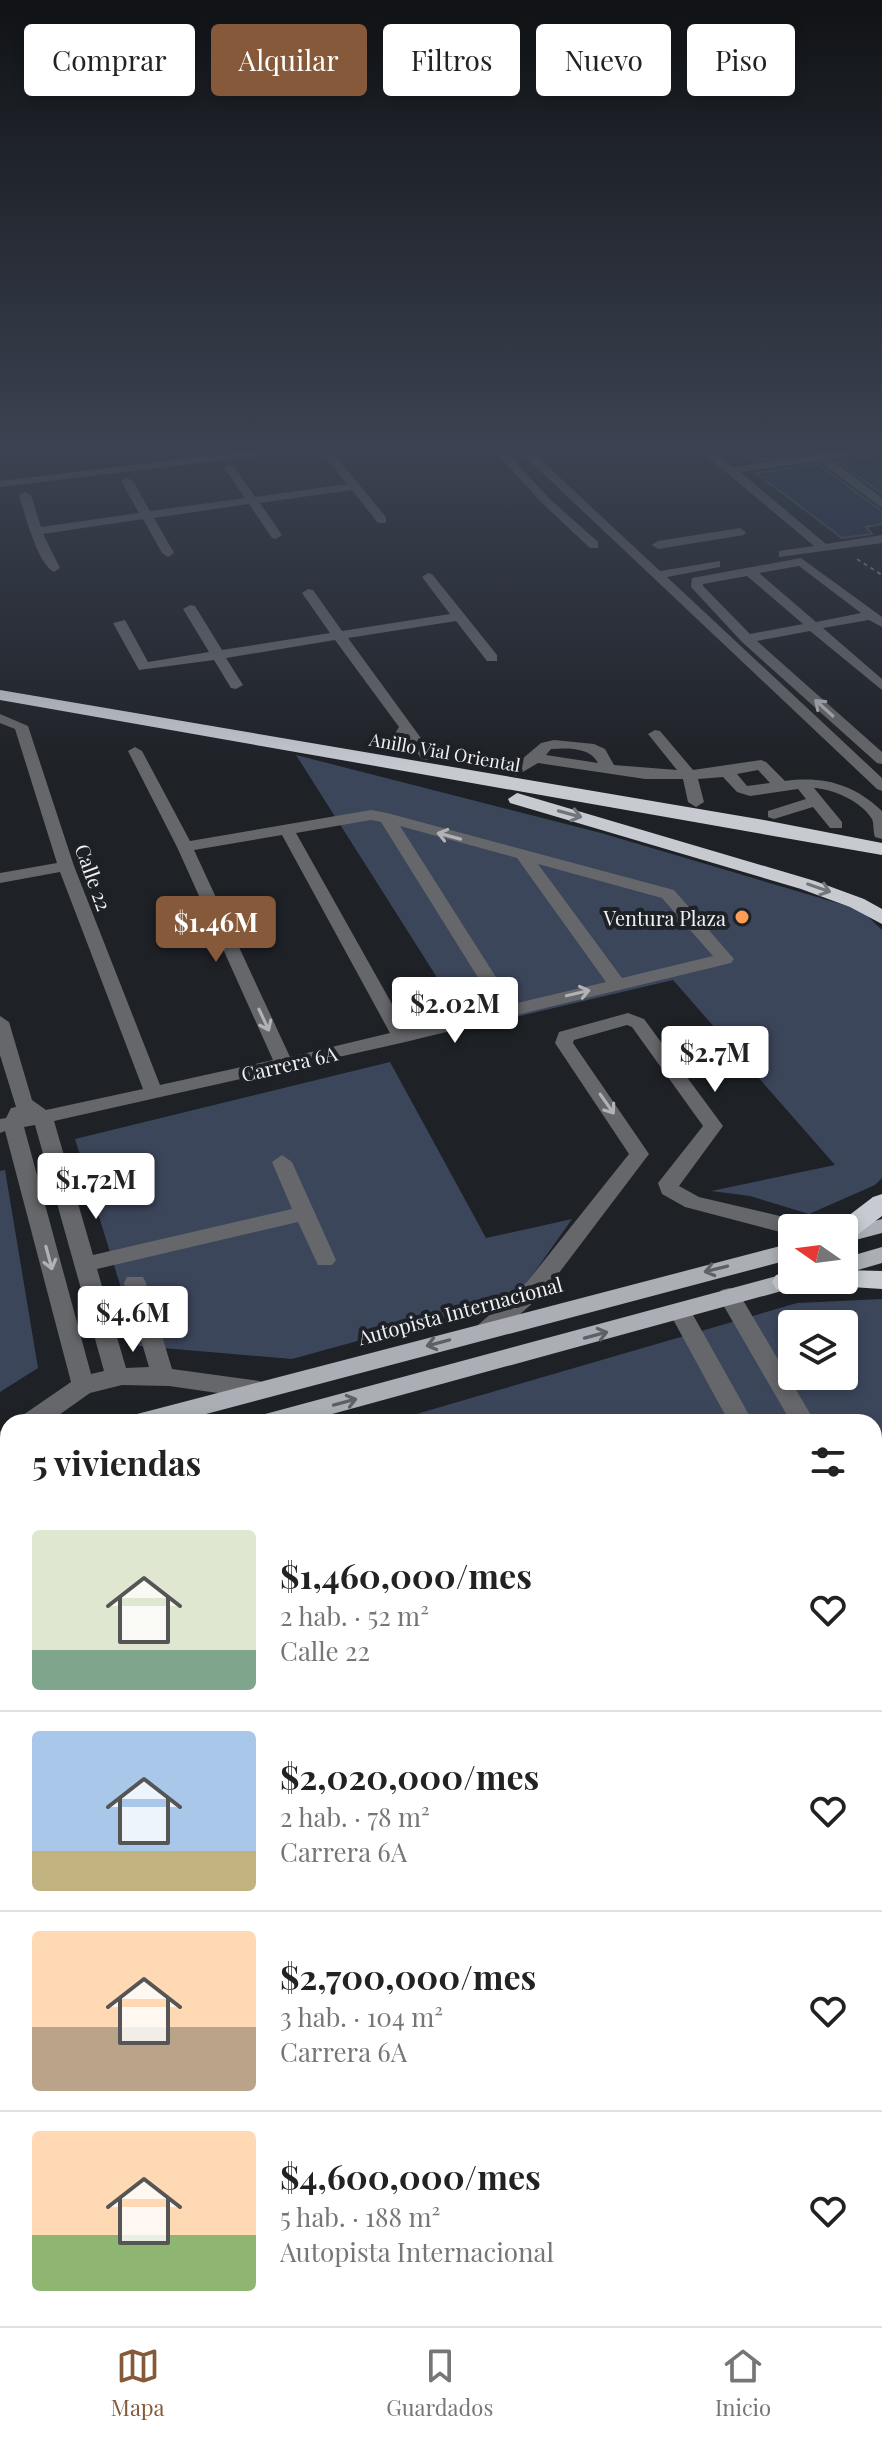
<!DOCTYPE html>
<html lang="es">
<head>
<meta charset="utf-8">
<style>
  body { margin:0; font-family:"Playfair Display",serif; background:#f2f2f2; color:#222; height:100vh; display:flex; flex-direction:column; font-size:30px; white-space:nowrap }
  * { box-sizing:border-box; margin:0 }
  p { font-size:26px; color:#767676 }
  .icon { flex:none; width:44px; height:44px; fill:none; stroke:currentColor; stroke-width:2; stroke-linecap:round; stroke-linejoin:round }
  .map { position:relative; flex:1; overflow:hidden }
  .side { position:absolute; left:0px; top:1414px; width:882px; height:912px; display:flex; flex-direction:column; background:#fff; border-radius:24px 24px 0 0; box-shadow:0 4px 12px #0003 }
  .side>* { flex:none }
  .banner { position:absolute; left:24px; top:24px; width:834px; height:72px; display:flex; gap:16px }
  .needle { width:52px; rotate:284deg }
  .fabs { position:absolute; left:778px; top:1214px; display:grid; gap:16px }
  .fabs a { display:grid; place-items:center; width:80px; height:80px; border-radius:8px; background:#fff; box-shadow:0 4px 12px #0003; font-size:40px }
  .price { position:absolute; translate:-50% -68px; padding:0 18px; border-radius:8px; background:#fff; color:#222; font-size:26px; line-height:52px; filter:drop-shadow(0 2px 4px #0008) }
  .price::after { content:''; position:absolute; left:50%; top:48px; width:24px; height:18px; margin-left:-12px; background:inherit; clip-path:polygon(0 0,100% 0,50% 100%) }
  .price.active { background:#855939; color:#fff }
  ul { padding:0; list-style:none }
  li { display:flex; align-items:center; gap:24px; height:200px; padding:0 32px }
  li+li { border-top:2px solid #e0e0e0 }
  li span { display:grid; place-items:center; flex:none; width:224px; height:160px; border-radius:8px; color:#555 }
  li>.icon { margin-inline-start:auto }
  span .icon { width:96px; height:96px; fill:#fffc; stroke-width:1 }
  li b { font-size:34px }
  h2 { display:flex; justify-content:space-between; align-items:center; height:96px; padding:0 32px; font-size:34px }
  .chip { padding:0 28px; border-radius:8px; background:#fff; box-shadow:0 4px 12px #0003; font-size:28px; line-height:72px }
  .chip.active { background:#855939; color:#fff }
  .tabs { display:flex; justify-content:space-around; align-items:center; height:112px; border-top:2px solid #e0e0e0; background:#fff; font-size:22px; color:#767676 }
  .tabs a { display:grid; justify-items:center; gap:4px }
  .tabs .active { color:#855939 }
  .map>svg:first-child { display:block }
</style>
</head>
<body>
<div class="map">
<svg width="882" height="2326" viewBox="0 0 882 2326">
  <rect width="100%" height="100%" fill="#1e2126"/>
  <g fill="#3c465b" fill-rule="evenodd">
    <polygon points="296,755 601,833 861,910 882,930 882,1178 875,1185 809,1214 750,1196 711,1191 835,1165 673,980 469,1028"/>
    <polygon points="390,1062 486,1238 572,1219 517,1297 292,1359 139,1346 75,1139"/>
    <polygon points="5,1170 38,1368 0,1392 0,1171"/>
    <path d="M882,1299v1027h-471l-3,-8h466v-896h-485l408,-119zM792,1324h52v52h-52z"/>
    <polygon points="8,1538 8,2318 366,2318 368,2326 0,2326 0,1540"/>
  </g>
  <g fill="#24314d" stroke="#4f5258" stroke-width="2">
    <polygon points="735,447 856,447 823,450 815,447 809,452 754,461"/>
    <polygon points="882,454 882,494 838,461"/>
    <polygon points="818,464 882,511 882,524 866,527 872,534 842,538 756,473"/>
  </g>
  <g fill="none" stroke-linecap="round" stroke-linejoin="round">
    <polyline stroke="#8b8d91" stroke-width="2" stroke-dasharray="4 4" stroke-linecap="butt" points="857,559 882,575"/>
    <g fill="#66676a" fill-rule="evenodd">
      <polygon points="281,447 311,447 305,450 0,487 0,481"/>
      <path d="M317,447h11l58,70v6h-8l-26,-33 -92,13 22,32 -6,4 -4,-1 -23,-34 -95,14 20,35 -6,4 -6,-4 -19,-34 -100,15 17,34 -6,4c-17,-9 -29,-58 -35,-77l6,-3 6,3 10,32 98,-14 -18,-32 6,-3 6,3 17,30 95,-13 -21,-30 6,-3 4,1 21,31 92,-13z"/>
      <polygon points="490,447 501,447 551,500 598,542 598,548 590,548 543,504"/>
      <polygon points="515,447 527,447 660,571 720,561 720,567 667,577 882,778 882,791 877,789"/>
      <polygon points="696,447 708,447 732,467 812,455 812,451 816,450 823,453 882,447 882,451 831,459 882,498 882,508 819,461 740,472 826,544 882,535 882,543 779,557 779,551 814,546"/>
      <polygon points="740,528 746,532 744,535 658,549 652,545 658,541"/>
      <path d="M801,558l81,59v10l-13,-7 -46,8 59,51v11l-72,-59 -53,10 125,111v12l-5,-1 -135,-121 -51,-55 1,-9zM799,566l62,47 -45,9 -57,-49zM747,576l56,48 -53,10 -47,-48v-2z"/>
      <polygon points="428,573 432,574 497,655 497,661 487,661 456,621 348,638 434,756 427,760 422,759 406,738 402,744 374,750 374,744 392,738 399,727 335,640 226,658 243,685 236,689 231,688 214,660 139,670 113,623 125,620 148,662 209,652 183,609 190,605 195,606 222,650 330,633 302,593 308,589 313,590 342,631 450,614 422,577"/>
      <path d="M0,714l28,12 46,140 86,219 113,-25 -96,-213 -49,-96 7,-4 7,4 48,90 181,-31 16,3 287,77 60,69 -3,4 -330,80 -347,78 39,134 199,-46 -20,-47 10,-7 10,7 44,98 -4,5h-14l-20,-43 -201,47 29,99 23,-1 -25,-84 3,-6h16l3,6 26,86 87,12 8,3 3,6 -3,6 -8,3 -90,-13 -47,-1 -32,8 -41,29h-30l4,-7 48,-33 -66,-251 -5,2v-14l6,-1 5,-10 5,-1 -16,-52v-39l9,6 23,78 14,10 97,-21 -83,-217 -60,11v-10l57,-10 -42,-134 -15,-6zM371,820l10,2 116,186 -91,21 -110,-196zM400,826l117,32 89,124 -93,22zM282,835l108,198 -100,24 -96,-207zM538,864l124,34 51,58 -91,22zM35,1125l69,246 -13,3 -67,-247z"/>
      <path d="M655,730l5,1 33,39 68,-10 5,2 19,19c39,-5 68,3 97,30v28l-7,-2c-2,-5 -1,-14 -3,-18 -11,-18 -39,-30 -58,-31l28,34v6h-12l-17,-21 -39,12 -6,-2v-6l38,-12 -8,-10 -48,7 -13,-4 -14,-15 -25,2 6,23 -8,5 -8,-5 -5,-23h-38l-107,-16 -22,13 -8,-5 33,-28 13,-3 40,4 11,5 9,16 63,5 -29,-36zM551,749c16,-1 39,-2 47,14l-52,-8zM758,770l12,13 -23,3 -10,-12z"/>
      <polygon points="628,1013 644,1019 723,1126 679,1186 699,1197 788,1218 801,1223 804,1228 792,1228 792,1235 685,1207 662,1194 658,1183 703,1126 632,1027 627,1025 574,1040 573,1043 649,1154 543,1294 494,1337 486,1339 478,1337 475,1331 478,1325 527,1282 629,1154 555,1043 559,1032"/>
      <polygon points="729,1288 737,1290 815,1422 791,1422 718,1296 721,1290"/>
      <polygon points="680,1304 688,1306 753,1422 729,1422 669,1312 672,1306"/>
      <polygon points="8,1429 8,1450 0,1452 0,1431"/>
      <polygon points="874,1535 882,1537 882,1569 874,1566"/>
      <polygon points="882,1608 882,1630 874,1633 874,1611"/>
      <polygon points="8,1612 8,1634 0,1637 0,1615"/>
      <polygon points="874,1646 882,1649 882,1684 874,1681"/>
      <polygon points="882,1714 882,1738 874,1740 874,1716"/>
      <polygon points="8,1790 8,1816 0,1818 0,1792"/>
      <polygon points="874,2048 882,2052 882,2095 874,2091"/>
      <polygon points="882,2298 882,2326 841,2326 844,2318 874,2318 874,2301"/>
      <polygon points="417,2318 451,2318 454,2326 420,2326"/>
      <polygon points="701,2318 735,2318 738,2326 704,2326"/>
    </g>
    <g fill="#abaeb4" fill-rule="evenodd">
      <polygon points="882,1219 882,1233 844,1243 844,1229"/>
      <polygon points="792,1243 792,1259 176,1422 129,1422 133,1415 141,1413"/>
      <polygon points="882,1247 882,1263 844,1274 844,1258"/>
      <polygon points="792,1272 792,1280 803,1280 800,1286 303,1422 257,1422 261,1415 269,1413"/>
      <polygon points="8,1448 8,1468 0,1471 0,1451"/>
      <polygon points="8,1484 8,1504 0,1507 0,1487"/>
    </g>
    <g fill="#c7cad1" fill-rule="evenodd">
      <polygon points="0,690 764,820 882,843 882,855 0,700"/>
      <polygon points="517,793 815,881 864,899 882,909 882,924 850,907 801,889 510,803 508,799"/>
      <polygon points="882,1194 882,1216 853,1238 844,1241 844,1228 834,1228 835,1226 873,1197"/>
      <polygon points="844,1270 882,1271 882,1289 835,1286 832,1280 844,1280"/>
      <path d="M792,1272v8h34l-4,7c-14,4 -32,6 -46,2l-4,-7 4,-7z"/>
    </g>
  </g>
  <defs><path id="oneway-shaft" d="M-6 0H5M1.5-3L5.5 0L1.5 3" fill="none" stroke-width="1.6" stroke-linecap="round" stroke-linejoin="round" transform="scale(2)"/></defs>
  <g stroke="#b1b2b5">
    <use href="#oneway-shaft" transform="translate(824 708) rotate(-138)"/>
    <use href="#oneway-shaft" transform="translate(449 836) rotate(-165)"/>
    <use href="#oneway-shaft" transform="translate(578 993) rotate(-13)"/>
    <use href="#oneway-shaft" transform="translate(264 1020) rotate(65)"/>
    <use href="#oneway-shaft" transform="translate(607 1104) rotate(55)"/>
    <use href="#oneway-shaft" transform="translate(49 1258) rotate(75)"/>
  </g>
  <g stroke="#72767c">
    <use href="#oneway-shaft" transform="translate(570 814) rotate(15)"/>
    <use href="#oneway-shaft" transform="translate(819 888) rotate(19)"/>
  </g>
  <g stroke="#5d6066">
    <use href="#oneway-shaft" transform="translate(716 1269) rotate(166)"/>
    <use href="#oneway-shaft" transform="translate(596 1335) rotate(-15)"/>
    <use href="#oneway-shaft" transform="translate(438 1343) rotate(165)"/>
    <use href="#oneway-shaft" transform="translate(345 1402) rotate(-15)"/>
  </g>
  <linearGradient id="sky" x2="0" y2="1"><stop stop-color="#101215"/><stop offset="0.58" stop-color="#3b4352"/><stop offset="1" stop-color="#3b4352" stop-opacity="0"/></linearGradient>
  <rect width="882" height="772" fill="url(#sky)"/>
  <circle fill="#fd9c55" stroke="#1e2126" stroke-width="3" cx="742" cy="917" r="8"/>
  <g text-anchor="middle" dominant-baseline="central" stroke-width="8" stroke-linejoin="round" paint-order="stroke">
    <g font-size="18" fill="#eef0f3" stroke="#1e2126">
      <text transform="translate(445 752) rotate(10)">Anillo Vial Oriental</text>
    </g>
    <g font-size="20" fill="#eef0f3" stroke="#1e2126">
      <text transform="translate(94 877) rotate(70)">Calle 22</text>
      <text transform="translate(289 1063) rotate(-13)">Carrera 6A</text>
      <text transform="translate(460 1310) rotate(-15)">Autopista Internacional</text>
    </g>
    <g font-size="20" fill="#eef0f3" stroke="#1e2126" text-anchor="end">
      <text x="726" y="917">Ventura Plaza</text>
    </g>
  </g>
</svg>
<div class="fabs">
<a><svg class="needle" viewBox="-14 -14 28 28"><path d="M0-13l5 13h-10z" fill="#e53935"/><path d="M0 13l5-13h-10z" fill="#767676"/></svg></a>
<a><svg class="icon" aria-label="layers" viewBox="0 0 24 24"><path d="M12 4l9 5-9 5-9-5zM3 14l9 5 9-5"/></svg></a>
</div>
<b class="price active" style="left:216px;top:964px">$1.46M</b>
<b class="price" style="left:455px;top:1045px">$2.02M</b>
<b class="price" style="left:715px;top:1094px">$2.7M</b>
<b class="price" style="left:96px;top:1221px">$1.72M</b>
<b class="price" style="left:133px;top:1354px">$4.6M</b>
<div class="banner">
<a class="chip">Comprar</a>
<a class="chip active">Alquilar</a>
<a class="chip">Filtros</a>
<a class="chip">Nuevo</a>
<a class="chip">Piso</a>
</div>
<section class="side">
<h2>5 viviendas<svg class="icon" aria-label="filters" viewBox="0 0 24 24"><path d="M4 7h16M4 17h16"/><circle cx="9" cy="7" r="2"/><circle cx="15" cy="17" r="2"/></svg></h2>
<ul>
<li><span style="background:linear-gradient(#dfe7d0 75%,#7fa58c 0)"><svg class="icon" aria-label="home" viewBox="0 0 24 24"><path d="M3 11l9-7 9 7M6 9v11h12V9"/></svg></span><div><b>$1,460,000/mes</b><p>2 hab. · 52 m²</p><p>Calle 22</p></div><svg class="icon" aria-label="heart" viewBox="0 0 24 24"><path d="M12 20l-8-8c-3-5 5-10 8-4 3-6 11-1 8 4z"/></svg></li>
<li><span style="background:linear-gradient(#a9c7e8 75%,#c2b280 0)"><svg class="icon" aria-label="home" viewBox="0 0 24 24"><path d="M3 11l9-7 9 7M6 9v11h12V9"/></svg></span><div><b>$2,020,000/mes</b><p>2 hab. · 78 m²</p><p>Carrera 6A</p></div><svg class="icon" aria-label="heart" viewBox="0 0 24 24"><path d="M12 20l-8-8c-3-5 5-10 8-4 3-6 11-1 8 4z"/></svg></li>
<li><span style="background:linear-gradient(#ffd9b3 60%,#b9a48a 0)"><svg class="icon" aria-label="home" viewBox="0 0 24 24"><path d="M3 11l9-7 9 7M6 9v11h12V9"/></svg></span><div><b>$2,700,000/mes</b><p>3 hab. · 104 m²</p><p>Carrera 6A</p></div><svg class="icon" aria-label="heart" viewBox="0 0 24 24"><path d="M12 20l-8-8c-3-5 5-10 8-4 3-6 11-1 8 4z"/></svg></li>
<li><span style="background:linear-gradient(#ffd9b3 65%,#8fb573 0)"><svg class="icon" aria-label="home" viewBox="0 0 24 24"><path d="M3 11l9-7 9 7M6 9v11h12V9"/></svg></span><div><b>$4,600,000/mes</b><p>5 hab. · 188 m²</p><p>Autopista Internacional</p></div><svg class="icon" aria-label="heart" viewBox="0 0 24 24"><path d="M12 20l-8-8c-3-5 5-10 8-4 3-6 11-1 8 4z"/></svg></li>
</ul>
</section>
</div>
<nav class="tabs">
<a class="active"><svg class="icon" aria-label="map" viewBox="0 0 24 24"><path d="M3 6l6-2 6 2 6-2v14l-6 2-6-2-6 2zM9 4v14M15 6v14"/></svg>Mapa</a>
<a><svg class="icon" aria-label="saved" viewBox="0 0 24 24"><path d="M7 4h10v16l-5-4-5 4z"/></svg>Guardados</a>
<a><svg class="icon" aria-label="home" viewBox="0 0 24 24"><path d="M3 11l9-7 9 7M6 9v11h12V9"/></svg>Inicio</a>
</nav>
</body>
</html>
